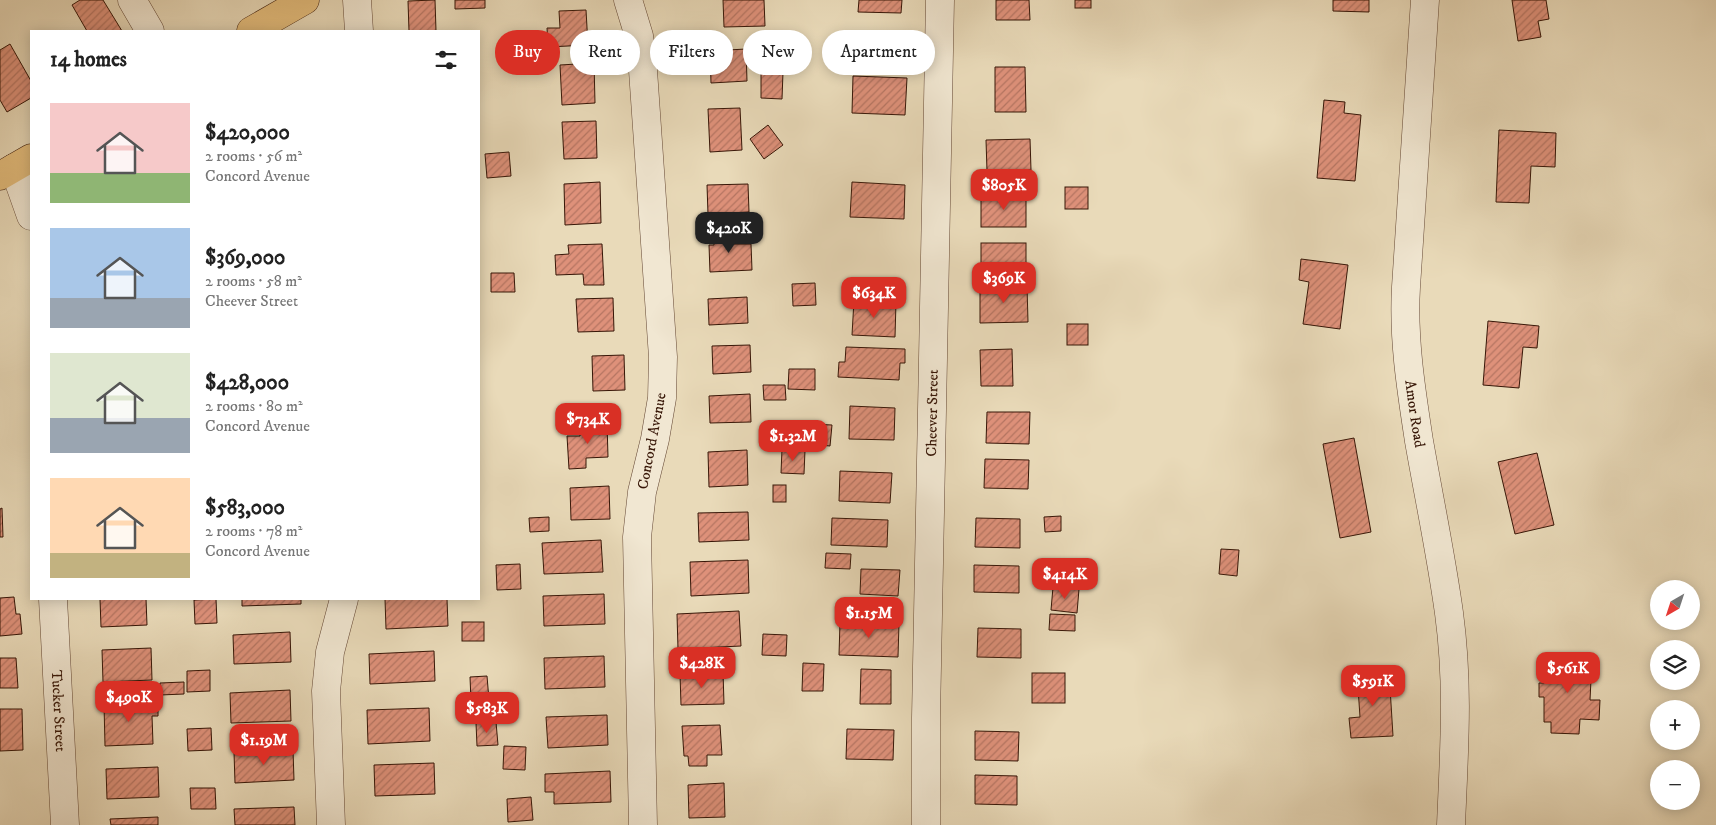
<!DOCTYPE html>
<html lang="en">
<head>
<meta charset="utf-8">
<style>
  body { margin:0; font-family:"IM FELL DW Pica",serif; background:#f6f6f6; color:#222; height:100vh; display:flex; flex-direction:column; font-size:19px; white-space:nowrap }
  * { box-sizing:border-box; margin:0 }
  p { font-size:16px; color:#767676 }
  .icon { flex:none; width:28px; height:28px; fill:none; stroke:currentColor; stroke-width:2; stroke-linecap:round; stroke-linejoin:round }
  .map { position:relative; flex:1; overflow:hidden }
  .sheet { position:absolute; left:30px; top:30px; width:450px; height:570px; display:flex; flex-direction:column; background:#fff; border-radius:0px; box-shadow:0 2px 12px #0003 }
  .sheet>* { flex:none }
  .top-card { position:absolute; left:495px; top:30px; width:475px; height:45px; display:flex; gap:10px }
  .needle { width:32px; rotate:219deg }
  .tools { position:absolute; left:1650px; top:580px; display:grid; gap:10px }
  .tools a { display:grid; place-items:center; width:50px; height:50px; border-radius:50%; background:#fff; box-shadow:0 2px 12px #0003; font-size:25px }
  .price { position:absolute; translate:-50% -42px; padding:0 11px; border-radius:10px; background:#d93025; color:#fff; font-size:16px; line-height:32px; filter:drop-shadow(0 1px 2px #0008) }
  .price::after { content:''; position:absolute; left:50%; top:30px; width:15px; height:11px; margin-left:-8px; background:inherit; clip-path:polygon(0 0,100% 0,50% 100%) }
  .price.on { background:#222; color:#fff }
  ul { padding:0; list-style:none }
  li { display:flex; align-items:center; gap:15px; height:125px; padding:0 20px }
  li span { display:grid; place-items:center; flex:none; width:140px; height:100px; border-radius:0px; color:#555 }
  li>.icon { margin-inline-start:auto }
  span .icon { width:60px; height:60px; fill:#fffc; stroke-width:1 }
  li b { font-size:21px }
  h2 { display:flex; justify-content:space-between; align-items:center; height:60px; padding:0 20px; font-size:21px }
  .tag { padding:0 18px; border-radius:22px; background:#fff; box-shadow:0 2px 12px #0003; font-size:18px; line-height:45px }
  .tag.on { background:#d93025; color:#fff }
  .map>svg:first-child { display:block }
</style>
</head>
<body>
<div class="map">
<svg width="1716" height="825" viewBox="0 0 1716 825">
  <defs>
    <pattern id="building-hatch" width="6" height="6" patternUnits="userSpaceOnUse" patternTransform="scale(1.25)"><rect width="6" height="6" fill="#de917a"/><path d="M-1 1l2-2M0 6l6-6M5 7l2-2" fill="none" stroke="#b57562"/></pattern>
  </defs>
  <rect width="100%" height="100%" fill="#e9dab9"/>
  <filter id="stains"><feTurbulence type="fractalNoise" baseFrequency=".004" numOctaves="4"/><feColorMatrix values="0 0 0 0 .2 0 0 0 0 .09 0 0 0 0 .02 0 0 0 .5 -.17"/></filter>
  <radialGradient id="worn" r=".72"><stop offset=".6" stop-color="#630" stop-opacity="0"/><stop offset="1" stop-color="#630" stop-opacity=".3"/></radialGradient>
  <g fill="url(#building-hatch)" stroke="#371607">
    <polygon points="80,0 103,0 122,31 87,31 72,5"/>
    <polygon points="435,0 436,31 409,31 408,1"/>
    <polygon points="455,0 485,0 485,8 455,9"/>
    <polygon points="723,0 764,0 765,26 724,27"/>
    <polygon points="859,0 902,0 901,13 858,12"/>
    <polygon points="996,0 1029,0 1030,20 996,20"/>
    <rect x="1075" y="0" width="16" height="8"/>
    <polygon points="1333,0 1369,0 1369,12 1333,11"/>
    <polygon points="1512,0 1546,0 1549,19 1538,21 1541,37 1518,41"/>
    <polygon points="586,10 588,45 548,47 547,28 560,28 559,11"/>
    <polygon points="10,44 31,81 31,98 7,112 0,100 0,50"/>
    <polygon points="746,49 747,81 711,83 710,51"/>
    <polygon points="594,63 595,103 562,105 560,65"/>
    <polygon points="995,67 1025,67 1026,112 995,112"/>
    <polygon points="761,71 783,72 782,99 761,98"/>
    <polygon points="853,76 907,78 905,115 852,113"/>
    <polygon points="1324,100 1345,102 1344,113 1361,115 1355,181 1317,178"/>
    <polygon points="740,108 742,150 710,152 708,109"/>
    <polygon points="596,121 597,158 564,159 562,122"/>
    <polygon points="768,125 783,145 764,159 750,139"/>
    <polygon points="1499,130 1556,133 1555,167 1531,166 1529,203 1496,202"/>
    <polygon points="1030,139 1031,170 987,171 986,140"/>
    <polygon points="509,152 511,176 487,178 485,154"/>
    <polygon points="600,182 601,223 565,225 564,184"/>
    <polygon points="852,182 905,185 904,219 850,217"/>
    <polygon points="748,184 749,212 708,214 707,185"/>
    <rect x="1065" y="187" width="23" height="22"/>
    <rect x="981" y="195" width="45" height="32"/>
    <polygon points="733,231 733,244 751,244 752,270 710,272 709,245 714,245 714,232"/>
    <rect x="981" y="243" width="45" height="29"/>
    <polygon points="602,244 604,285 584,285 583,274 556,275 555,255 569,254 568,245"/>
    <polygon points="1301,259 1348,265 1340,329 1303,324 1309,282 1299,280"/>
    <polygon points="491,273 514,273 515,292 491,292"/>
    <polygon points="815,283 816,305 793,306 792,284"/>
    <polygon points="980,286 1027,286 1028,322 980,323"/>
    <polygon points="747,297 748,323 709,325 708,299"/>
    <polygon points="613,298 614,331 578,332 576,299"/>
    <polygon points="854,300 896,302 895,337 852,335"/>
    <polygon points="1488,321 1539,326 1537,348 1523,347 1519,388 1483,385"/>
    <rect x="1067" y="324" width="21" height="21"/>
    <polygon points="750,345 751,372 713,374 712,346"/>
    <polygon points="846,347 905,349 905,363 900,363 899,380 838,377 839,362 845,362"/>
    <polygon points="1012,349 1013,386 981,386 980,350"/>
    <polygon points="624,355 625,390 593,391 592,356"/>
    <polygon points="789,369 815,369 815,390 788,389"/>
    <polygon points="763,385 785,385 786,400 764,400"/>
    <polygon points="750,394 751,422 710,423 709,396"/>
    <polygon points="850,406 895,408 894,440 849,439"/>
    <polygon points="987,412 1030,412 1029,444 986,443"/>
    <polygon points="607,423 608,457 586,458 586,468 569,469 567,436 580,436 580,424"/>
    <polygon points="812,424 832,425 830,446 810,444"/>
    <polygon points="1354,438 1371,532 1340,538 1323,444"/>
    <polygon points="782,449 805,450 804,474 781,473"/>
    <polygon points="747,450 748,485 709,487 708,452"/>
    <polygon points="1537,453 1554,525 1515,534 1498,462"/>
    <polygon points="985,459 1029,460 1028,489 984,488"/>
    <polygon points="840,471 892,473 890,503 839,501"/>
    <rect x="773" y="485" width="13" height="17"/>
    <polygon points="609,486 610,519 571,520 570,488"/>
    <polygon points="2,508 3,537 0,537 0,509"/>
    <polygon points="748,512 749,540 699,542 698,513"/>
    <polygon points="1061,516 1061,531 1045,532 1044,517"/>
    <polygon points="549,517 549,531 530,532 529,518"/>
    <polygon points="832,518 888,520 887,547 831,545"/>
    <polygon points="976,518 1020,519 1020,548 975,547"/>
    <polygon points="601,540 603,572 544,574 542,543"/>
    <polygon points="1221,549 1239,550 1237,576 1219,574"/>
    <polygon points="826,553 851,554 850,569 825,568"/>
    <polygon points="748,560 749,593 691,596 690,562"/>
    <polygon points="520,564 521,589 497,590 496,565"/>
    <polygon points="974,565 1019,566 1019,593 974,592"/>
    <polygon points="861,569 900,570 898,596 860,594"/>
    <polygon points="1053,587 1079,589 1077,613 1051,610"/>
    <polygon points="604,594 605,624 544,626 543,596"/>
    <polygon points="14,597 16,614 20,614 22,634 0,636 0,598"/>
    <polygon points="100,599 146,599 147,625 101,627"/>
    <polygon points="216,599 217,623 195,624 194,600"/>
    <polygon points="242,599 301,599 301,604 242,606"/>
    <polygon points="385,599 447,599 448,626 386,629"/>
    <polygon points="739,611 741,646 678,649 677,614"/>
    <polygon points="1050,614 1075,615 1075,631 1049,630"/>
    <rect x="462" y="622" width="22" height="19"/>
    <polygon points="840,622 899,623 898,657 839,655"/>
    <polygon points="978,628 1021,629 1021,658 977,657"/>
    <polygon points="290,632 291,662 234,664 233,635"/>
    <polygon points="763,634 787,635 786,656 762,655"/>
    <polygon points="151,648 152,680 103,682 102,650"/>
    <polygon points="434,651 435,681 370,684 369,654"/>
    <polygon points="604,656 605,687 545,689 544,658"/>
    <polygon points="0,658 16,658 18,688 0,688"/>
    <polygon points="1545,658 1592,659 1590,700 1600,700 1599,720 1580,719 1579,734 1551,733 1551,722 1544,722 1544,697 1539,697 1539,683 1544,683"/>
    <polygon points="803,663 824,664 823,691 802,691"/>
    <polygon points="861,669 891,670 891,704 860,704"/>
    <polygon points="210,670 210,691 187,692 187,671"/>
    <polygon points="1389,671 1393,736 1351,738 1349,718 1360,717 1357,673"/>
    <polygon points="723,672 724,704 681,705 680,674"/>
    <rect x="1032" y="673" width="33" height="30"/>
    <polygon points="487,676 489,700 471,701 470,677"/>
    <polygon points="184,682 184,694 160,695 160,683"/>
    <polygon points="290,690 291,721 231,723 230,693"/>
    <polygon points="158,702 158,716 152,716 153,744 105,746 104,704"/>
    <polygon points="429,708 430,741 368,744 367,710"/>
    <polygon points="0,709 22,709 23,750 0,751"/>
    <polygon points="607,715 608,745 548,748 546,717"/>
    <polygon points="496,722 498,745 477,746 476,723"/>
    <polygon points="720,725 722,755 707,755 707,766 689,766 688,756 684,756 682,726"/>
    <polygon points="211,728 212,750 188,751 187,729"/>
    <polygon points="847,729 894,730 893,760 846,759"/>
    <polygon points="975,731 1019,732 1018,761 975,760"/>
    <polygon points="504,746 526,747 525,770 503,769"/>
    <polygon points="293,750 294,780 235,783 234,752"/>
    <polygon points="434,763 435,794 375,796 374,765"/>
    <polygon points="158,767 159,797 107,799 106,769"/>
    <polygon points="610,771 611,802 554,804 554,792 545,792 545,774"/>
    <polygon points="975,775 1017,776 1017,805 975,804"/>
    <polygon points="724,783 725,817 689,818 688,785"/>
    <polygon points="190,788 215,788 216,809 191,809"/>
    <polygon points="531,797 533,820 508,822 507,799"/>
    <polygon points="294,807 295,825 235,825 234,809"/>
    <polygon points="158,817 158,825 111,825 110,819"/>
  </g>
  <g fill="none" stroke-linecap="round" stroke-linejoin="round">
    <g stroke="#644734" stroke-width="29">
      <g id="minor">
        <polyline points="132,0 150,31"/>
        <polyline points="357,0 359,31"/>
        <polyline points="628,0 639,36 642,56 663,357 662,398 655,439 642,492 637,537 643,825"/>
        <path id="s1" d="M1425,0l-19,287c-3,52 5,102 13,154 10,57 22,114 30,172 10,73 5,139 2,212"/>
        <polyline points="14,168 31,216"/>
        <path id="s2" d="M53,599l12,226"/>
        <polyline points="331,825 326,691 330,652 344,599"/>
        <path id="s3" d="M926,825v-108l14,-717"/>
      </g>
    </g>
    <g stroke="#371607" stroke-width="29">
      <g id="highway">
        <polyline points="251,31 305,0"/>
        <polyline points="0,176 31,158"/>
      </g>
    </g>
    <use href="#minor" stroke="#f1e7d2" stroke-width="28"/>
    <use href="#highway" stroke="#e4bd7c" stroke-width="28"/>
  </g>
  <g text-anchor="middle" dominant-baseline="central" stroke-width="4.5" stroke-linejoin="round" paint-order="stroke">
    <g font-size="15" fill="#371607" stroke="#f1e7d2">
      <text stroke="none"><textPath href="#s3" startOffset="412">Cheever Street</textPath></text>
      <text stroke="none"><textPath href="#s1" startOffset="415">Amor Road</textPath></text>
      <text transform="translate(652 441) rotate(-79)">Concord Avenue</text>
      <text stroke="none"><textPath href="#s2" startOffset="112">Tucker Street</textPath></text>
    </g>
  </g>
  <rect width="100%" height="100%" filter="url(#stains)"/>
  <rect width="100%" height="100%" fill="url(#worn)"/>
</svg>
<div class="tools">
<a><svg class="needle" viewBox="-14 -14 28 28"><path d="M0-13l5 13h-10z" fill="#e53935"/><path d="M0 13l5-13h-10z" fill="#767676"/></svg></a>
<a><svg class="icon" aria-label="layers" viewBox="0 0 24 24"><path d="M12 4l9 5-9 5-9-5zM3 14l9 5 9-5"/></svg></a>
<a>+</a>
<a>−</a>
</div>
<b class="price" style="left:1004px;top:211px">$805K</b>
<b class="price on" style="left:729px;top:254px">$420K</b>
<b class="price" style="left:1004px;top:304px">$369K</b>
<b class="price" style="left:874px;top:319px">$634K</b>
<b class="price" style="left:588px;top:445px">$734K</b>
<b class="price" style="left:793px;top:462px">$1.32M</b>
<b class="price" style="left:1065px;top:600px">$414K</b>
<b class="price" style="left:869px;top:639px">$1.15M</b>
<b class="price" style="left:702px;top:689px">$428K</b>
<b class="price" style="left:1568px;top:694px">$561K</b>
<b class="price" style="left:1373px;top:707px">$591K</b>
<b class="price" style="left:129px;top:723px">$490K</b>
<b class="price" style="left:487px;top:734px">$583K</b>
<b class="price" style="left:264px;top:766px">$1.19M</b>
<div class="top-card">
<a class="tag on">Buy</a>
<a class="tag">Rent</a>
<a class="tag">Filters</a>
<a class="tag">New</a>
<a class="tag">Apartment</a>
</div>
<section class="sheet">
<h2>14 homes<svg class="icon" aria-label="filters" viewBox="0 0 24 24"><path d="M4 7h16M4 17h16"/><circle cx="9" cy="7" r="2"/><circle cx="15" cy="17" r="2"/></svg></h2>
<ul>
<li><span style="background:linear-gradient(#f6c9c9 70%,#8fb573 0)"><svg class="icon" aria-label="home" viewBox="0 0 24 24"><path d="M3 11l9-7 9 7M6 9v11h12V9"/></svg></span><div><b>$420,000</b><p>2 rooms · 56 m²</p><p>Concord Avenue</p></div></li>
<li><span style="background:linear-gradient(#a9c7e8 70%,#9aa5b1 0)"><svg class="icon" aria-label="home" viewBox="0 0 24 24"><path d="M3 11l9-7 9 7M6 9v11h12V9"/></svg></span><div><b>$369,000</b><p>2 rooms · 58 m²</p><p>Cheever Street</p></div></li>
<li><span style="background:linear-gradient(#dfe7d0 65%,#9aa5b1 0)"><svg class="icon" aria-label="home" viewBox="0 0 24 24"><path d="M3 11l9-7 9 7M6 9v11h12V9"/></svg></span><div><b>$428,000</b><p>2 rooms · 80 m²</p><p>Concord Avenue</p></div></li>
<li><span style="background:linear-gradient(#ffd9b3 75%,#c2b280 0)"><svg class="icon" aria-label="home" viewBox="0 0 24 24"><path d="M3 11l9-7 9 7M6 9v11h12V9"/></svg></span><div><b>$583,000</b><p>2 rooms · 78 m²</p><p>Concord Avenue</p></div></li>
</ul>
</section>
</div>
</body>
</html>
